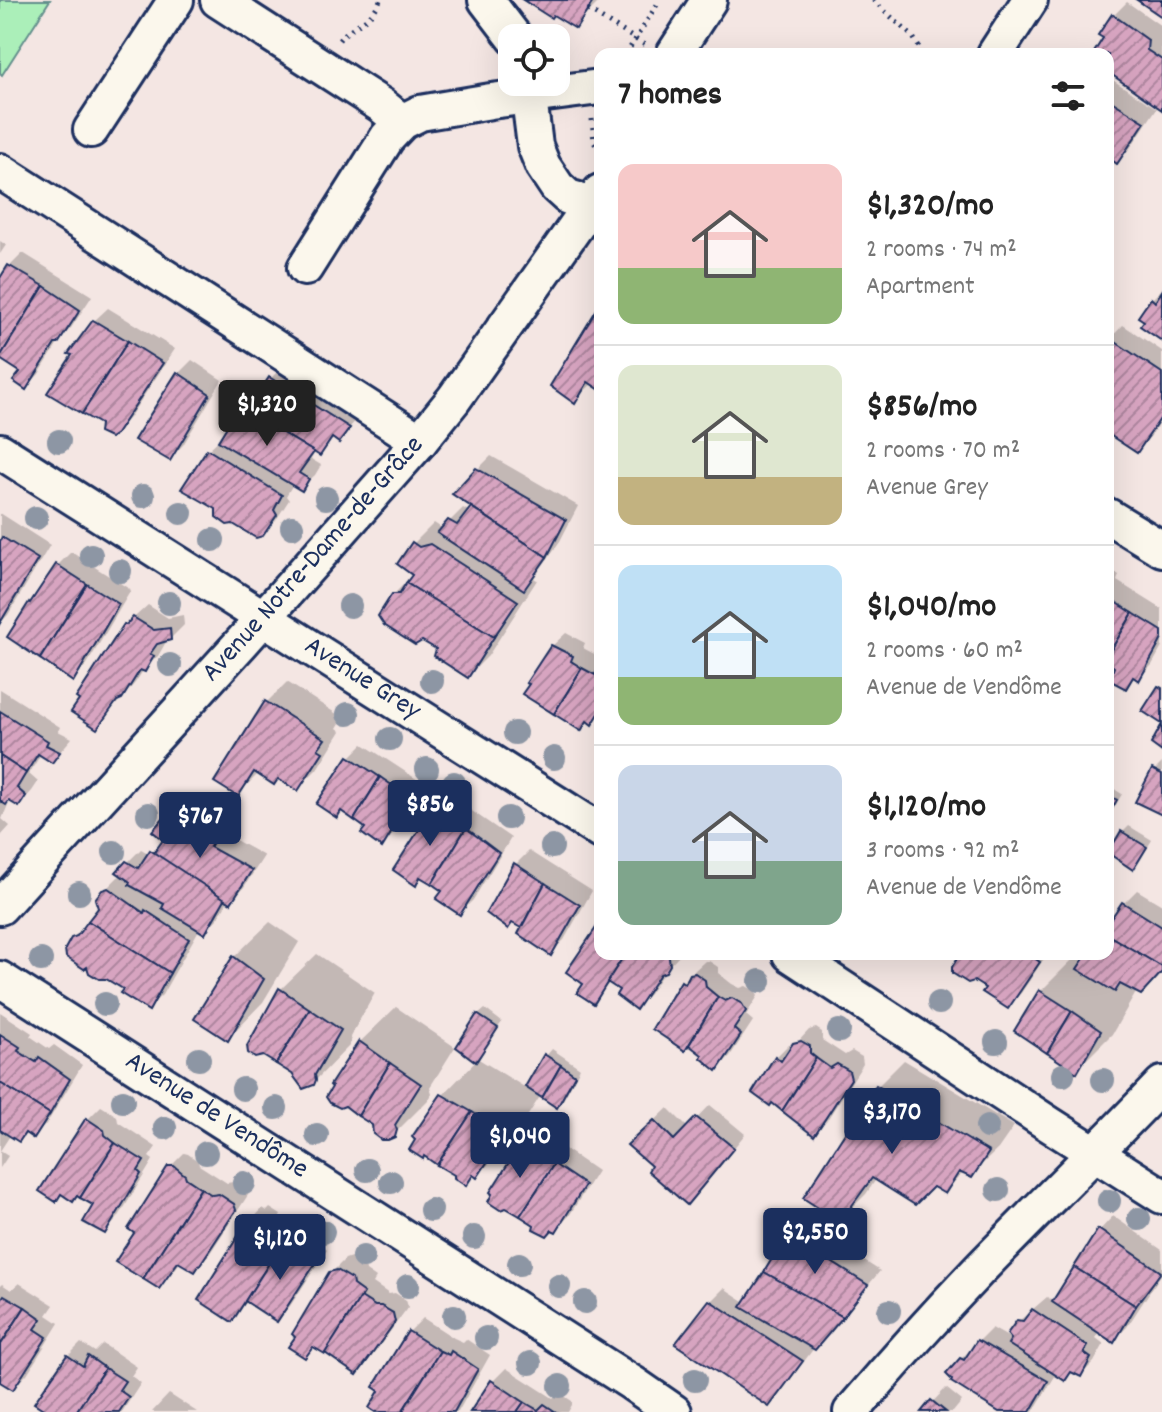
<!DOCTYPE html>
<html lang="en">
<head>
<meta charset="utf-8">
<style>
  body { margin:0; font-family:Dekko,sans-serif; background:#f2f2f2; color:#222; height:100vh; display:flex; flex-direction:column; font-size:30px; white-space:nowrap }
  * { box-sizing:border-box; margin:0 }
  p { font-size:26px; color:#767676 }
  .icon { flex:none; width:44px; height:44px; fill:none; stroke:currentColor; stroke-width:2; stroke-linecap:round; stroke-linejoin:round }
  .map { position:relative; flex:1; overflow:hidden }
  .drawer { position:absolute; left:594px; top:48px; width:520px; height:912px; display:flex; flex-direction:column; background:#fff; border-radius:16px; box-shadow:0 8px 32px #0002 }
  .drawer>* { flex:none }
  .tools { position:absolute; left:498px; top:24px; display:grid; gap:16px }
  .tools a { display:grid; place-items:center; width:72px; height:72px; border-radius:16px; background:#fff; box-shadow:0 8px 32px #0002; font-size:40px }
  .price { position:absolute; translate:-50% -68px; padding:0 18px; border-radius:8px; background:#1b2f5e; color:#fff; font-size:26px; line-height:52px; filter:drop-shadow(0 2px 4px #0008) }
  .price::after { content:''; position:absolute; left:50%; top:48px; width:24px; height:18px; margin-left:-12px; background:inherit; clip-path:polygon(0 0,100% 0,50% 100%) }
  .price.on { background:#222; color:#fff }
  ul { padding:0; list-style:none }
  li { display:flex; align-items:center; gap:24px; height:200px; padding:0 24px }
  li+li { border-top:2px solid #e0e0e0 }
  li span { display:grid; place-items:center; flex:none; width:224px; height:160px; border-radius:16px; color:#555 }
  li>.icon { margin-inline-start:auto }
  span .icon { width:96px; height:96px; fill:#fffc; stroke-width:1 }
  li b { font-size:34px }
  h2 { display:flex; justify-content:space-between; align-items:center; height:96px; padding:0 24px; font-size:34px }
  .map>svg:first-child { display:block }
</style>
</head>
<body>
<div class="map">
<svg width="1162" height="1412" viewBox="0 0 1162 1412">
  <defs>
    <pattern id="building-hatch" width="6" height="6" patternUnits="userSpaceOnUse" patternTransform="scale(2)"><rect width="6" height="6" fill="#d7a4c0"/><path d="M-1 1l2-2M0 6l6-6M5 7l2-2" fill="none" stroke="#ae869f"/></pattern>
  </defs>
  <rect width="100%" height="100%" fill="#f4e6e3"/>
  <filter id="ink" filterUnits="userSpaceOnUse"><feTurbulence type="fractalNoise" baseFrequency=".0125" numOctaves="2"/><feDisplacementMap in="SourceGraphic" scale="16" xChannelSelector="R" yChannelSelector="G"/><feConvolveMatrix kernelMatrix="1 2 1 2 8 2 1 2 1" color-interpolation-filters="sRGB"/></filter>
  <g filter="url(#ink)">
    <polygon fill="#abefb9" stroke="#638f8c" stroke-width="2" points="0,0 50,0 2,75 0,73"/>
    <g fill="#0003">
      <polygon points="527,0 601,0 575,26"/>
      <polygon points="1127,2 1161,26 1162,107 1159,105 1130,148 1117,161 1108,155 1108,77 1156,108 1158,105 1108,70 1108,54 1096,54 1114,15"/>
      <polygon points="0,241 6,245 0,254"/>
      <polygon points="23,253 92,296 71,328 63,336 39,374 26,388 22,371 0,357 0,283 10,266"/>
      <polygon points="1162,289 1162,338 1141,316 1152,299"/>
      <polygon points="108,308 175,349 129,418 115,433 94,321"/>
      <polygon points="600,308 600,387 593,383 574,401"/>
      <polygon points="1123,325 1162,351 1162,419 1150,437 1137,450 1108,432 1108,341"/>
      <polygon points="192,360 222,380 183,445 170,458 179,373"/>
      <polygon points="284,365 362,413 339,440 335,437 319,453 316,451 311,459 321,465 315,475 301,488 293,484 286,496 289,500 276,520 262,534 208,450 222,437 241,408 254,395 259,397 270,379"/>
      <polygon points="491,456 578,506 560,541 534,578 537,580 488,656 468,676 439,648 393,595 414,574 399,564 414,543 434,523 440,527 445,526 463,508 470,512 474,507 477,470"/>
      <polygon points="0,513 50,545 8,615 0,623"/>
      <polygon points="71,552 131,590 86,666 73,679 37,597 58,565"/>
      <polygon points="1108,568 1119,575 1117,581 1162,609 1162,647 1152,665 1138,679 1135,677 1126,686 1117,666 1108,660"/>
      <polygon points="148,605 168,618 183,615 184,625 170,639 163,640 166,642 158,656 144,669 135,683 96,727 126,625"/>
      <polygon points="566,633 585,643 583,648 600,657 600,714 592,722 589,720 580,728 552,646"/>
      <polygon points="287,682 343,718 337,728 341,731 317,769 297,789 279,777 259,773 238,794 267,702"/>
      <polygon points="0,689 60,727 58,731 72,738 52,761 41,754 29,774 38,782 32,791 19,805 9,799 5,803 8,805 2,819 10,826 0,837"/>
      <polygon points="363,744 424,784 395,832 382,846 368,828 343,810 337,815 350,757"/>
      <polygon points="1162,763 1162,813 1154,771"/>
      <polygon points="1108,785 1122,794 1108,818"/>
      <polygon points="450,793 466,806 466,807 511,838 473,900 460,913 445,890 423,876 415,884 436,806"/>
      <polygon points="178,806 184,811 188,807 224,830 223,833 264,856 244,887 231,901 229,899 218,918 205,931 200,928 162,995 148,1008 72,939 100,909 104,891 118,877 124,875 127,863 141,849 150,854 164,839 165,819"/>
      <polygon points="1129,826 1152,840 1139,861 1133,867 1123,832"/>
      <polygon points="529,851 592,891 564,940 550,953 524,927 514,921 489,913 516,864"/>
      <polygon points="1137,890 1162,905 1162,970 1137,991 1112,1034 1076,1070 1041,991 1077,955 1085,961 1089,954 1108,954 1108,927 1124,903"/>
      <polygon points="270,922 299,942 263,1002 228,1038 234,957"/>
      <polygon points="600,925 600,954 680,954 665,970 649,994 636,1008 621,989 610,982 593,1001"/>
      <polygon points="317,954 375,993 350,1037 351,1042 349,1046 313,1083 298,1078 281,989"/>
      <polygon points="963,954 1047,954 1021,993 1007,1007 988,987"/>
      <polygon points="705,961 709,961 718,967 718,973 732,984 740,988 746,986 755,991 758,996 746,1015 753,1021 730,1056 717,1069 705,1055 690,1043 685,1048 682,982"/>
      <polygon points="396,1007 455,1047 430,1087 432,1093 430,1098 393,1135 360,1042"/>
      <polygon points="485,1009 502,1022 477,1058 526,1088 546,1056 552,1049 580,1068 563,1100 557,1106 541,1095 512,1140 477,1176 475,1174 466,1184 414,1137 443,1095 477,1060 459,1046 478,1015"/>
      <polygon points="0,1012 32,1033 30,1036 49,1049 54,1045 82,1065 47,1123 34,1137 26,1132 19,1139 11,1134 0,1151 8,1156 0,1168"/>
      <polygon points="816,1028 822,1032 822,1040 845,1055 852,1051 862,1057 863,1064 827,1120 814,1133 776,1057 789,1044 793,1047 809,1030"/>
      <polygon points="904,1060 1014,1126 998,1149 971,1175 964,1172 945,1191 933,1184 877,1178 866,1194 840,1220 806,1197 878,1086"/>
      <polygon points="710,1105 745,1134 701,1189 687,1202 654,1166 643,1132 668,1108 688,1128"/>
      <polygon points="101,1106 117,1116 118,1122 156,1147 149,1157 153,1160 118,1218 105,1232 95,1205 78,1194 62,1193 56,1199 87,1120"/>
      <polygon points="537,1130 597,1171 569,1216 555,1230 536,1224 506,1205 523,1143"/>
      <polygon points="184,1153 188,1154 198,1161 199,1165 227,1183 233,1182 247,1191 248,1195 208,1256 194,1269 181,1261 172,1273 159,1287 136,1232 170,1167"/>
      <polygon points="263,1208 267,1211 270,1208 281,1215 279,1219 310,1239 314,1239 323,1245 327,1250 290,1306 277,1320 248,1301 231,1319 250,1222"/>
      <polygon points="1113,1216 1162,1250 1162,1273 1127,1327 1114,1340 1100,1332 1096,1338 1104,1344 1094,1362 1081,1375 1073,1371 1065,1378 1057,1373 1033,1412 1003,1412 961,1359 992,1328 1015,1341 1019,1321 1047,1297 1055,1302 1100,1230"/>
      <polygon points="802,1221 880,1271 828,1334 814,1348 782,1391 769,1405 710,1302 724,1288 747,1303 789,1235"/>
      <polygon points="351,1257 365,1266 366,1271 376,1278 373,1283 389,1294 395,1293 406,1300 408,1307 370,1359 357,1372 315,1346 305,1356 331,1273 345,1259"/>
      <polygon points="19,1283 54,1305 47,1315 59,1323 27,1374 13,1388 0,1379 0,1286 2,1284 11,1290"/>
      <polygon points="423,1318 454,1338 463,1342 466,1339 490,1355 458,1412 379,1412 382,1391 375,1386 409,1332"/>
      <polygon points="81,1343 95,1352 103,1344 137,1367 131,1376 141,1383 122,1412 51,1412 68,1356"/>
      <polygon points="506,1368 553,1398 558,1392 572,1401 572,1405 568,1412 472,1412 493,1381"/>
      <polygon points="946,1388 962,1401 953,1412 923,1412"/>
      <polygon points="169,1394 197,1412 152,1412"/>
    </g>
    <g fill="url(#building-hatch)" stroke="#1b2f5e" stroke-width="2">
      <polygon points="523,0 594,0 576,29 553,15 551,18"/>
      <polygon points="1137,0 1162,0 1162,17"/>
      <polygon points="1112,14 1148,40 1147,50 1162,60 1162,110 1108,72 1108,54 1093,54 1103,38 1098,35"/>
      <polygon points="1108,99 1145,122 1117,164 1108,157"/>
      <polygon points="8,265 44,286 0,357 0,278"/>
      <polygon points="44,286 80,310 58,344 55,344 26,390 13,381 20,372 0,359 0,357"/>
      <polygon points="1162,291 1162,341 1140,326 1144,321 1138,317 1151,298 1155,302"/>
      <polygon points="600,304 600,390 588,382 575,404 550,386"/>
      <polygon points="93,320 128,341 82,414 47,393 72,355 68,354"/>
      <polygon points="1108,337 1162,373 1162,416 1137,453 1108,434"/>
      <polygon points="128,341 163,363 116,434 110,438 99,433 100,424 82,414"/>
      <polygon points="177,372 210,394 170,461 134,440"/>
      <polygon points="269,377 350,428 339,443 332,438 320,456 247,411"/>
      <polygon points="239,407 314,452 299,473 309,479 302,491 218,441"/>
      <polygon points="207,449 282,495 274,510 277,515 263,536 256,538 233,524 227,525 216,517 216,509 181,489"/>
      <polygon points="476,468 566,520 547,557 452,494"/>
      <polygon points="471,507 547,557 524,590 437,533 448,520 457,525"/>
      <polygon points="2,537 38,559 0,623 0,541"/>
      <polygon points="412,542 419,547 430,544 518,601 494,637 406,583 412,575 397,564"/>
      <polygon points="56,564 87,584 40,659 7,637 29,602 30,603"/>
      <polygon points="406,583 494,637 468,678 434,656 436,649 422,641 415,645 384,625 378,616 392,594 399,594"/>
      <polygon points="87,584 119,604 73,682 40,659"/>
      <polygon points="1108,597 1133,613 1108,655"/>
      <polygon points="1133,613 1162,631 1162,639 1139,681 1133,677 1126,689 1109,680 1114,667 1108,662 1108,655"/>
      <polygon points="133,617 154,630 170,628 171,640 157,644 150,654 154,656 145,672 140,670 122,699 117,701 97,729 71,712 79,700 76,698 124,624 126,625"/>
      <polygon points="551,645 573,656 571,661 582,668 554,714 522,694 529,684 526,683"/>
      <polygon points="582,668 595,675 597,671 600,672 600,712 592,725 587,721 581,731 554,714"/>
      <polygon points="1158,686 1162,688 1162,752 1151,744 1162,724 1142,711"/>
      <polygon points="265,701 325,739 318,749 323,752 298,791 278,779 274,785 254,772 238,797 214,782"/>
      <polygon points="0,711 48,741 46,745 60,752 52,763 38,754 26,773 0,756"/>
      <polygon points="0,756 26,773 17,788 26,796 19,807 9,801 6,805 0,801"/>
      <polygon points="348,756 380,777 354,820 341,811 337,818 316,804"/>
      <polygon points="1152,769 1162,774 1162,815 1135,802"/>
      <polygon points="380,777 412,799 382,848 361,833 365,828 354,820"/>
      <polygon points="1108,795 1117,800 1108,816"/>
      <polygon points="435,805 454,820 454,821 466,828 432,884 420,877 416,886 393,870"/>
      <polygon points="163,818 170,823 173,819 212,844 210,847 252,870 231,903 153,854 163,840 152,831"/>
      <polygon points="466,828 499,853 460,915 436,899 442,891 432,884"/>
      <polygon points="1121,831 1147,847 1133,870 1108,853"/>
      <polygon points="150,850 225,899 205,934 162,908 164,904 129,885 130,882 116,872 126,861 138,868"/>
      <polygon points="514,863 545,883 521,928 512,923 508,929 486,913"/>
      <polygon points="545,883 580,905 551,956 518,934"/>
      <polygon points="108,888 144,913 145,910 189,939 170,973 88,921 98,908 95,899 102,890"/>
      <polygon points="1122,902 1162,927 1162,967 1108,935 1108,923"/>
      <polygon points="88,921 170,973 149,1011 120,993 123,989 106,979 99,979 89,973 87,967 84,969 66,957 65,949 71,938 77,936"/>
      <polygon points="600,922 600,954 625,954 594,1004 577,993 583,984 566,972"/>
      <polygon points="1108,935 1162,967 1162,972 1141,995 1120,984 1115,992 1077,969 1087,954 1108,954"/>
      <polygon points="625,954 664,954 669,957 670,965 666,972 660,974 636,1010 616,995 619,990 607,982"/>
      <polygon points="960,954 1028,954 1040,962 1008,1009 982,992 985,988 974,981 968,983 952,973 952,967"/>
      <polygon points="233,956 264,979 228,1041 194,1019"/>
      <polygon points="695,973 705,980 706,987 718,997 685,1051 652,1029 681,981 685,984 690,974"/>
      <polygon points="279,988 310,1009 276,1064 263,1056 255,1058 248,1053 247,1046"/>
      <polygon points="1039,990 1072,1011 1047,1053 1014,1031"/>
      <polygon points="718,997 725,1001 732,998 742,1004 746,1011 734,1029 741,1035 717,1071 701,1058 702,1055 689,1045"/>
      <polygon points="310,1009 341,1030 315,1075 316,1080 314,1085 303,1089 292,1074 276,1064"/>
      <polygon points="1072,1011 1101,1031 1077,1073 1047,1053"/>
      <polygon points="477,1014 498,1028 476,1062 456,1047"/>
      <polygon points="0,1034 20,1047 18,1051 36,1062 39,1057 70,1079 50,1114 0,1083"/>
      <polygon points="359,1041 390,1063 358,1116 345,1106 340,1108 330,1103 326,1097 332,1087 330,1085"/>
      <polygon points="801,1041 810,1046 810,1053 816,1058 782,1111 772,1103 770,1106 752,1093 775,1056 781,1061 793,1043"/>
      <polygon points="544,1054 561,1065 542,1098 525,1087"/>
      <polygon points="816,1058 830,1068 837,1064 849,1071 851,1079 814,1136 782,1111"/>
      <polygon points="390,1063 421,1084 395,1125 397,1130 395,1137 388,1140 381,1140 373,1134 372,1125 358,1116"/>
      <polygon points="561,1065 575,1075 557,1108 542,1098"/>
      <polygon points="0,1083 50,1114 34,1139 25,1133 19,1142 0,1130"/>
      <polygon points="876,1085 989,1152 972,1178 959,1172 945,1194 933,1187 915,1205 872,1178 840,1222 803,1198"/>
      <polygon points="441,1094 472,1112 437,1165 424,1156 423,1159 409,1150 415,1140 412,1137"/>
      <polygon points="472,1112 506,1133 477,1178 473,1175 466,1186 454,1178 454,1175 437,1165"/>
      <polygon points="696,1117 734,1148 687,1205 648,1171 651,1166 627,1145 654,1120 674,1140"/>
      <polygon points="86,1118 104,1130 105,1135 115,1143 80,1198 77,1196 73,1202 61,1194 56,1202 39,1191"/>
      <polygon points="522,1142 554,1164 520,1216 506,1208 500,1210 488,1202 492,1194 490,1192"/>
      <polygon points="115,1143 144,1161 138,1171 141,1174 105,1234 83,1222 93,1205 80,1198"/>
      <polygon points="554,1164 585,1185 556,1232 552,1230 547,1236 533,1229 534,1225 520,1216"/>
      <polygon points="168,1166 174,1166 185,1175 186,1178 201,1188 143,1279 115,1262 134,1233 128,1229"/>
      <polygon points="201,1188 212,1195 219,1194 234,1204 236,1210 195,1272 178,1262 159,1289 143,1279"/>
      <polygon points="248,1220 252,1223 255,1220 269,1229 267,1233 282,1243 232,1322 198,1300"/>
      <polygon points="1098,1229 1161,1272 1136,1306 1074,1267"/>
      <polygon points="787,1234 868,1285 843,1317 764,1272"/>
      <polygon points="282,1243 310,1258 315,1264 277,1322 245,1301"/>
      <polygon points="1074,1267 1136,1306 1114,1343 1052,1302"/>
      <polygon points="337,1270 352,1279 353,1285 364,1293 325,1354 313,1347 305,1358 288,1347 295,1337 292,1334 329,1272"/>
      <polygon points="764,1272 843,1317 815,1350 741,1307"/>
      <polygon points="4,1295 25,1307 0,1346 0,1301"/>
      <polygon points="361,1297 375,1306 381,1306 393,1313 395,1322 357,1375 325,1353"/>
      <polygon points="709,1300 803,1361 769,1407 675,1344"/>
      <polygon points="25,1307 42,1319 35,1329 47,1337 13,1390 0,1382 0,1346"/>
      <polygon points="1032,1309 1088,1346 1084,1353 1091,1358 1081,1377 1071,1372 1065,1381 1008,1344 1011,1339 1007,1334 1017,1320 1023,1321"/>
      <polygon points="408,1331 440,1351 402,1412 375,1412 369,1408 379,1391 373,1387"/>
      <polygon points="977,1340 1048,1381 1030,1412 999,1412 951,1382 952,1380 946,1374 960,1358 964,1360"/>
      <polygon points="440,1351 449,1355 451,1351 478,1369 454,1412 402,1412"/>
      <polygon points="67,1355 83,1366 88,1356 105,1368 76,1412 48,1412 34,1403"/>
      <polygon points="105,1368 125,1381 119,1390 129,1397 119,1412 76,1412"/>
      <polygon points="491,1380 524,1402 517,1412 470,1412"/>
      <polygon points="931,1400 946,1412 921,1412"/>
      <polygon points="524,1402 538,1410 544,1404 556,1412 517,1412"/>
    </g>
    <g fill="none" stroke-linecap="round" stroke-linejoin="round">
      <g stroke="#1b2f5e" stroke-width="40">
        <g id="minor">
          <polyline points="218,0 381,105 402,122"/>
          <polyline points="486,0 515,38"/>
          <polyline points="674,54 709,0"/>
          <polyline points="995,54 1030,0"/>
          <polyline points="527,82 535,146 543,166 557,187 568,197 600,206"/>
          <polyline points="91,130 176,0"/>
          <polyline points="0,171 420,441"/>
          <polyline points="305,268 387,138 402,122 420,113 491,101 600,87"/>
          <path id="s1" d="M0,451l600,380"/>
          <polyline points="1108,516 1162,549"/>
          <path id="s2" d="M0,907l243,-266 177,-200 34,-42 146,-207"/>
          <polyline points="790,954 1049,1124 1162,1196"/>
          <path id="s3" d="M0,979l632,404 42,29"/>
          <path d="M851,1412c41,-48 83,-95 127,-141 61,-63 124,-124 184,-187"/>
        </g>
      </g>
      <g stroke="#1b2f5e" stroke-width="5" stroke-dasharray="2 6" stroke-linecap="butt">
        <polyline points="873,0 913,37 923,54"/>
        <polyline points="588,10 645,45"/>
        <path d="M339,40c14,-17 32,-17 41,-40"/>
        <polyline points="626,54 660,0"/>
        <polyline points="592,119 594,142 600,152"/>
      </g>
      <use href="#minor" stroke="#fbf7ec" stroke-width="34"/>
    </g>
    <g fill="#8d96a4">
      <circle cx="59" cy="441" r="12"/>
      <circle cx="143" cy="496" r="12"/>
      <circle cx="326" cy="498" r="12"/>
      <circle cx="181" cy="513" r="12"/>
      <circle cx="36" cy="518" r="12"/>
      <circle cx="292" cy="527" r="12"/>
      <circle cx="213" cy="540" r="12"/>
      <circle cx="91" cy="555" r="12"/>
      <circle cx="120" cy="571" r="12"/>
      <circle cx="169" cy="603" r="12"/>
      <circle cx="350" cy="606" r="12"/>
      <circle cx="170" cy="665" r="12"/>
      <circle cx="432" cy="681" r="12"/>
      <circle cx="348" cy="714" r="12"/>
      <circle cx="515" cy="733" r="12"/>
      <circle cx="390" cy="739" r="12"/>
      <circle cx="554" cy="758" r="12"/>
      <circle cx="427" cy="769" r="12"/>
      <circle cx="454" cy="783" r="12"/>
      <circle cx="148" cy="814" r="12"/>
      <circle cx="508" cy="818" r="12"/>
      <circle cx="552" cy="847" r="12"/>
      <circle cx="114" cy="852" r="12"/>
      <circle cx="79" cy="893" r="12"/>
      <circle cx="41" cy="960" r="12"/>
      <circle cx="760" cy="981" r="12"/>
      <circle cx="939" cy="1003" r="12"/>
      <circle cx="105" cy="1004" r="12"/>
      <circle cx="839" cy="1031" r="12"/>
      <circle cx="996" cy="1042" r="12"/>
      <circle cx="199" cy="1059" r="12"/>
      <circle cx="1063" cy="1075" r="12"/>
      <circle cx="1103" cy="1080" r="12"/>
      <circle cx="243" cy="1089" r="12"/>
      <circle cx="123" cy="1101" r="12"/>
      <circle cx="276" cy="1108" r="12"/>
      <circle cx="987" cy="1127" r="12"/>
      <circle cx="165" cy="1128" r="12"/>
      <circle cx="317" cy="1135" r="12"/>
      <circle cx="206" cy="1153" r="12"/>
      <circle cx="367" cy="1170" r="12"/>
      <circle cx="391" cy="1182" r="12"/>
      <circle cx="244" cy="1183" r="12"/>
      <circle cx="998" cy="1190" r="12"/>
      <circle cx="1109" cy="1201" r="12"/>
      <circle cx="431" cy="1210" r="12"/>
      <circle cx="1139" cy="1219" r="12"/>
      <circle cx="323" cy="1232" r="12"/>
      <circle cx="474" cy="1237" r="12"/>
      <circle cx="363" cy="1257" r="12"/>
      <circle cx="519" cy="1264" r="12"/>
      <circle cx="408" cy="1286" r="12"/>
      <circle cx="559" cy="1286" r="12"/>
      <circle cx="585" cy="1302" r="12"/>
      <circle cx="889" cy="1311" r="12"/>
      <circle cx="454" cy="1316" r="12"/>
      <circle cx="486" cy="1338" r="12"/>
      <circle cx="530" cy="1363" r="12"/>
      <circle cx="695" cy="1380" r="12"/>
      <circle cx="560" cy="1386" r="12"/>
    </g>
  </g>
  <g text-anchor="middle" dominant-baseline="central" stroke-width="8" stroke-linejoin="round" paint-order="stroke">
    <g font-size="28" fill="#1b2f5e" stroke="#fbf7ec">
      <text stroke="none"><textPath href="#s2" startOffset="468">Avenue Notre-Dame-de-Grâce</textPath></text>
      <text stroke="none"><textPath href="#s1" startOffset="428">Avenue Grey</textPath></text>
      <text stroke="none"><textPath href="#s3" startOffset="256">Avenue de Vendôme</textPath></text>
    </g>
  </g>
</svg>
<div class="tools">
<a><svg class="icon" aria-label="locate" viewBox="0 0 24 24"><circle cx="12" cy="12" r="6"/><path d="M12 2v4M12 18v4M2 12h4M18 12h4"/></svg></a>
</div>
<b class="price on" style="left:267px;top:448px">$1,320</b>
<b class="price" style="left:430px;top:848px">$856</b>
<b class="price" style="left:200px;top:860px">$767</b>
<b class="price" style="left:892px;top:1156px">$3,170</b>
<b class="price" style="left:520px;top:1180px">$1,040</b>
<b class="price" style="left:815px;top:1276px">$2,550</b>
<b class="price" style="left:280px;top:1282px">$1,120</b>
<section class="drawer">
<h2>7 homes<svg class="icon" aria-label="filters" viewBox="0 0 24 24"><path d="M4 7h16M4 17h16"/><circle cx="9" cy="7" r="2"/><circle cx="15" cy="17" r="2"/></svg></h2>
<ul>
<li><span style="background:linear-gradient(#f6c9c9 65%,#8fb573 0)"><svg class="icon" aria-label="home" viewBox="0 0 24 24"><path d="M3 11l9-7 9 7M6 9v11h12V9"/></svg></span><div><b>$1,320/mo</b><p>2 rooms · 74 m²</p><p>Apartment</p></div></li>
<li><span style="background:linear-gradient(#dfe7d0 70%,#c2b280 0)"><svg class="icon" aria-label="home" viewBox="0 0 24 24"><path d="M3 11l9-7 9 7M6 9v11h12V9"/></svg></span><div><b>$856/mo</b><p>2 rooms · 70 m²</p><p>Avenue Grey</p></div></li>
<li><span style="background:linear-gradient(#bfe0f5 70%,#8fb573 0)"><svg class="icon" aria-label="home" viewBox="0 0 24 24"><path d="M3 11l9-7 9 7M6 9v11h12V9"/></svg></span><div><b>$1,040/mo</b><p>2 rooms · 60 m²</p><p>Avenue de Vendôme</p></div></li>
<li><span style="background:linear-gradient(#c9d6e8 60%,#7fa58c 0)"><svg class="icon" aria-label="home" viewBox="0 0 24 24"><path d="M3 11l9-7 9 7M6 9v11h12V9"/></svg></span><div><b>$1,120/mo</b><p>3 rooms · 92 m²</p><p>Avenue de Vendôme</p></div></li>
</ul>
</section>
</div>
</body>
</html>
